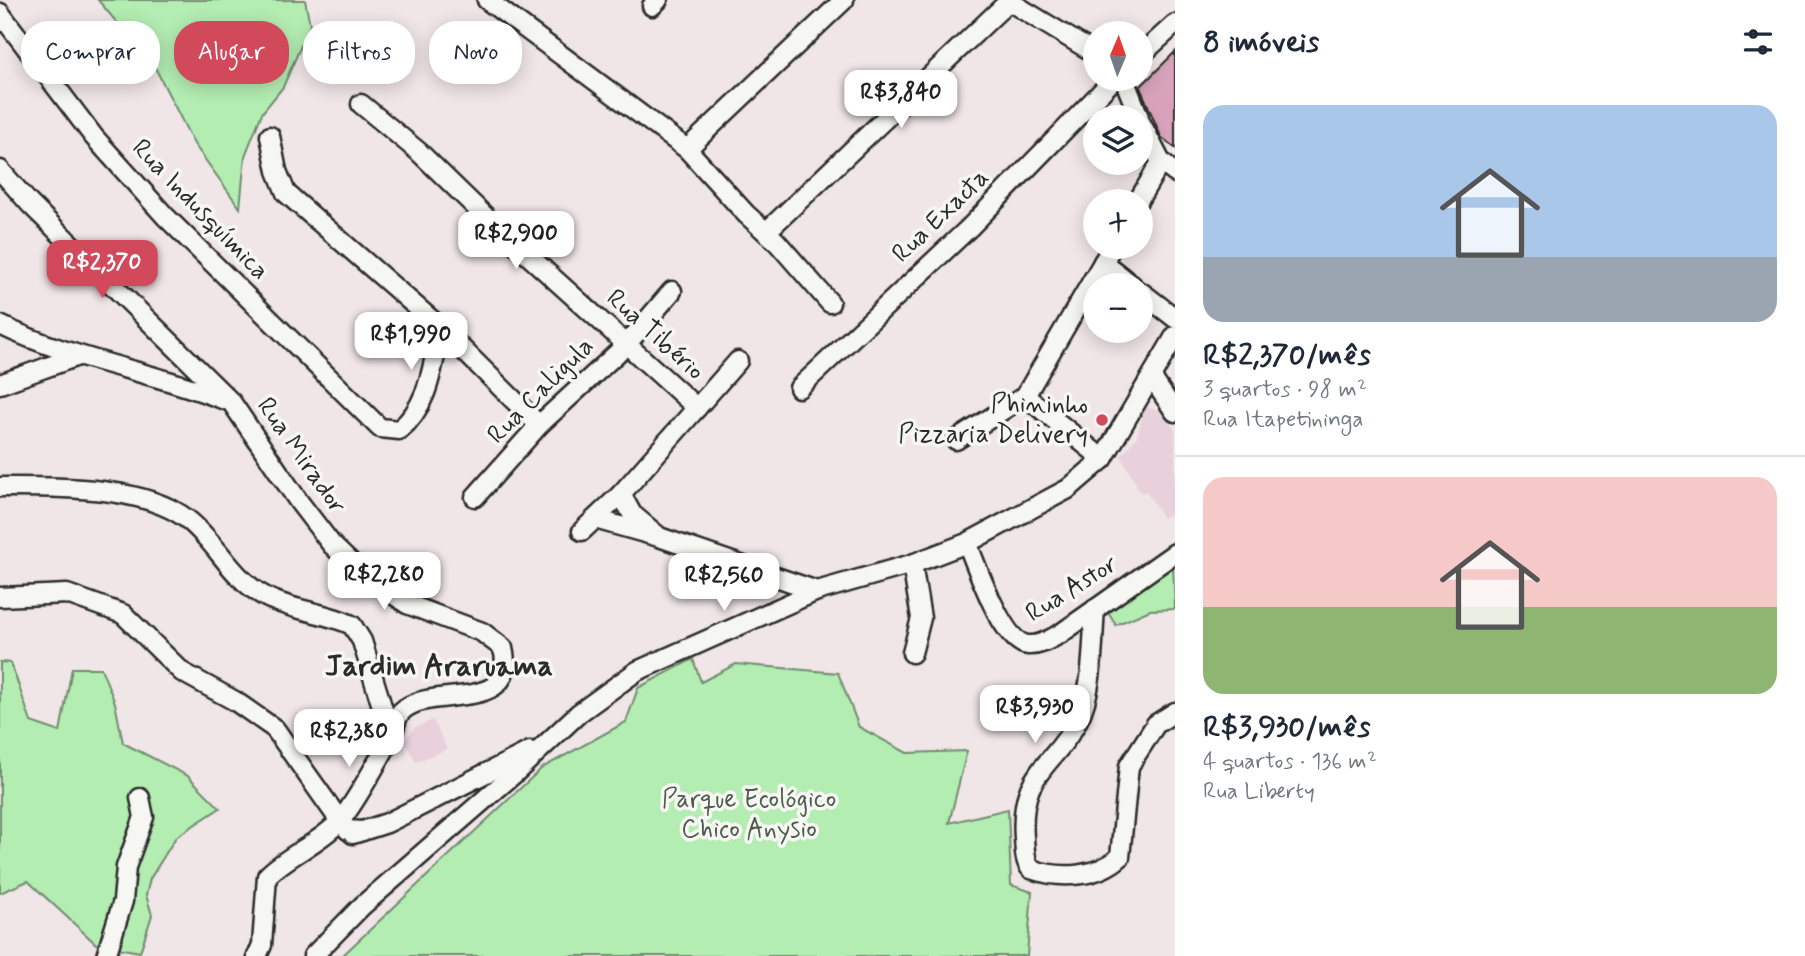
<!DOCTYPE html>
<html lang="pt">
<head>
<meta charset="utf-8">
<style>
  body { margin:0; font-family:Mynerve,sans-serif; background:#f2f2f3; color:#1f2937; height:100vh; display:flex; flex-direction:column; font-size:26px; white-space:nowrap }
  * { box-sizing:border-box; margin:0 }
  p { font-size:23px; color:#747a83 }
  .icon { flex:none; width:38px; height:38px; fill:none; stroke:currentColor; stroke-width:2; stroke-linecap:round; stroke-linejoin:round }
  .map { position:relative; flex:1; overflow:hidden }
  .panel { display:flex; flex-direction:column; background:#fff; width:630px }
  .panel>* { flex:none }
  .hud { position:absolute; left:21px; top:21px; width:665px; height:63px; display:flex; gap:14px }
  .needle { width:46px; rotate:2deg }
  .tools { position:absolute; left:1083px; top:21px; display:grid; gap:14px }
  .tools a { display:grid; place-items:center; width:70px; height:70px; border-radius:50%; background:#fff; box-shadow:0 4px 18px #0003; font-size:35px }
  .price { position:absolute; translate:-50% -60px; padding:0 16px; border-radius:14px; background:#fff; color:#222; font-size:23px; line-height:46px; filter:drop-shadow(0 2px 4px #0008) }
  .price::after { content:''; position:absolute; left:50%; top:42px; width:21px; height:16px; margin-left:-10px; background:inherit; clip-path:polygon(0 0,100% 0,50% 100%) }
  .price.active { background:#d1495b; color:#fff }
  ul { padding:0; list-style:none }
  li { display:grid; align-content:center; gap:14px; height:371px; padding:0 28px }
  li+li { border-top:2px solid #e0e1e3 }
  li span { display:grid; place-items:center; height:217px; border-radius:21px; color:#555 }
  li>.icon { margin-inline-start:auto }
  span .icon { width:126px; height:126px; fill:#fffc; stroke-width:1 }
  li b { font-size:30px }
  h2 { display:flex; justify-content:space-between; align-items:center; height:84px; padding:0 28px; font-size:30px }
  .chip { padding:0 24px; border-radius:28px; background:#fff; box-shadow:0 4px 18px #0003; font-size:24px; line-height:63px }
  .chip.active { background:#d1495b; color:#fff }
  main { display:flex; flex:1; min-height:0 }
  .map>svg:first-child { display:block }
</style>
</head>
<body>
<main>
<div class="map">
<svg width="1175" height="956" viewBox="0 0 1175 956">
  <rect width="100%" height="100%" fill="#f0e5e7"/>
  <filter id="ink" filterUnits="userSpaceOnUse"><feTurbulence type="fractalNoise" baseFrequency=".0143" numOctaves="2"/><feDisplacementMap in="SourceGraphic" scale="14" xChannelSelector="R" yChannelSelector="G"/><feConvolveMatrix kernelMatrix="1 2 1 2 8 2 1 2 1" color-interpolation-filters="sRGB"/></filter>
  <g filter="url(#ink)">
    <g fill="#e8d1da">
      <polygon points="1145,407 1161,411 1175,430 1175,511 1163,518 1146,491 1141,493 1121,456 1137,437"/>
      <polygon points="433,720 447,749 416,762 405,741 414,728"/>
    </g>
    <g fill="#b3edb2" stroke="#6f8c6e" stroke-width="2">
      <polygon points="98,0 305,0 310,25 283,87 262,113 245,156 240,208 194,144 145,48 129,37"/>
      <polygon points="1173,567 1175,609 1150,610 1116,625 1105,608"/>
      <polygon points="693,659 701,682 736,664 838,673 859,727 907,753 967,751 949,823 1008,809 1011,885 1032,892 1027,956 342,956 542,768 626,722 638,688"/>
      <polygon points="0,662 11,663 31,722 60,732 72,668 101,668 115,703 123,743 188,776 220,808 176,837 150,879 146,895 152,915 140,952 96,944 28,881 0,893"/>
    </g>
    <polygon fill="#d7a2ba" stroke="#2b2b2b" stroke-width="2" points="1175,52 1175,148 1161,137 1140,87"/>
    <g fill="none" stroke-linecap="round" stroke-linejoin="round">
      <g stroke="#2b2b2b" stroke-width="23">
        <g id="minor">
          <polyline points="487,0 687,149 746,214 776,241 830,303"/>
          <polyline points="1007,0 1096,54"/>
          <polyline points="652,6 658,0"/>
          <path d="M0,13l94,124 71,79 215,212 19,2c31,-25 33,-65 42,-102"/>
          <polyline points="1141,55 1175,24"/>
          <polyline points="1124,79 1139,117"/>
          <polyline points="361,104 419,152 490,221 697,408"/>
          <polyline points="1141,123 1161,162 1175,173"/>
          <polyline points="270,136 277,171 286,193 441,328 539,425"/>
          <polyline points="687,149 844,0"/>
          <path d="M0,170l30,34 202,199 67,99 33,43 24,23 51,36 75,28 21,16c16,68 -72,35 -101,63 -6,5 -7,17 -10,24 -9,18 -40,73 -53,87 -21,22 -51,33 -72,54l-5,69 -5,11"/>
          <polyline points="1138,201 1161,162"/>
          <polyline points="766,232 1009,1"/>
          <polyline points="1103,262 1132,285"/>
          <polyline points="1141,292 1175,318"/>
          <path d="M0,325c72,35 151,46 225,75"/>
          <polyline points="1152,378 1175,412"/>
          <polyline points="0,384 78,356"/>
          <polyline points="799,388 970,227 1114,79"/>
          <polyline points="1025,396 1103,459"/>
          <polyline points="956,440 1025,396 1112,247"/>
          <path d="M0,487c53,0 143,-2 187,32 30,23 44,60 79,78 27,14 59,15 86,28l10,16 29,95"/>
          <polyline points="621,494 632,514 657,535"/>
          <polyline points="475,497 539,425 626,345 672,291"/>
          <polyline points="595,519 659,537 817,591"/>
          <polyline points="582,531 621,494 738,361"/>
          <path d="M967,543c10,23 35,100 61,102 12,1 22,-6 32,-11l115,-81"/>
          <polyline points="0,597 67,594 123,614 182,672 235,701 275,729 340,821 348,830 362,831"/>
          <path d="M1095,609c-3,35 -1,80 -17,111 -25,49 -59,50 -54,118 1,11 0,23 7,31 28,10 66,9 89,-12l9,-91 27,-42 19,-12"/>
          <polyline points="912,653 921,618 912,564"/>
          <polyline points="353,834 387,823 530,751"/>
          <polyline points="106,956 123,901 126,867 144,817 140,798"/>
          <polyline points="313,956 362,906 515,773 579,713 637,671 817,591 912,564 967,543 1068,489 1103,459 1175,336"/>
        </g>
      </g>
      <use href="#minor" stroke="#f6f6f2" stroke-width="18"/>
    </g>
  </g>
  <circle fill="#d1495b" stroke="#f6f6f2" stroke-width="2.5" cx="1102" cy="420" r="7"/>
  <g text-anchor="middle" dominant-baseline="central" stroke-width="7" stroke-linejoin="round" paint-order="stroke">
    <g font-size="26" fill="#2b2b2b" stroke="#f6f6f2">
      <text transform="translate(200 210) rotate(46)">Rua Indusquímica</text>
      <text transform="translate(941 216) rotate(-44)">Rua Exacta</text>
      <text transform="translate(655 335) rotate(42)">Rua Tibério</text>
      <text transform="translate(541 391) rotate(-45)">Rua Caligula</text>
      <text transform="translate(301 456) rotate(55)">Rua Mirador</text>
      <text transform="translate(1072 589) rotate(-32)">Rua Astor</text>
    </g>
    <g font-size="26" fill="#2b2b2b" stroke="#f6f6f2" text-anchor="end">
      <text x="1088" y="405">Phininho<tspan x="1088" dy="30">Pizzaria Delivery</tspan></text>
    </g>
    <g font-size="26" fill="#4d5c4d" stroke="#f6f6f2">
      <text x="749" y="800">Parque Ecológico<tspan x="749" dy="30">Chico Anysio</tspan></text>
    </g>
    <g font-size="30" font-weight="bold" fill="#2b2b2b" stroke="#f6f6f2">
      <text x="439" y="666">Jardim Araruama</text>
    </g>
  </g>
</svg>
<div class="tools">
<a><svg class="needle" viewBox="-14 -14 28 28"><path d="M0-13l5 13h-10z" fill="#e53935"/><path d="M0 13l5-13h-10z" fill="#747a83"/></svg></a>
<a><svg class="icon" aria-label="layers" viewBox="0 0 24 24"><path d="M12 4l9 5-9 5-9-5zM3 14l9 5 9-5"/></svg></a>
<a>+</a>
<a>−</a>
</div>
<b class="price" style="left:901px;top:130px">R$3,840</b>
<b class="price" style="left:516px;top:271px">R$2,900</b>
<b class="price active" style="left:102px;top:300px">R$2,370</b>
<b class="price" style="left:411px;top:372px">R$1,990</b>
<b class="price" style="left:384px;top:612px">R$2,280</b>
<b class="price" style="left:724px;top:613px">R$2,560</b>
<b class="price" style="left:1035px;top:745px">R$3,930</b>
<b class="price" style="left:349px;top:769px">R$2,380</b>
<div class="hud">
<a class="chip">Comprar</a>
<a class="chip active">Alugar</a>
<a class="chip">Filtros</a>
<a class="chip">Novo</a>
</div>
</div>
<section class="panel">
<h2>8 imóveis<svg class="icon" aria-label="filters" viewBox="0 0 24 24"><path d="M4 7h16M4 17h16"/><circle cx="9" cy="7" r="2"/><circle cx="15" cy="17" r="2"/></svg></h2>
<ul>
<li><span style="background:linear-gradient(#a9c7e8 70%,#9aa5b1 0)"><svg class="icon" aria-label="home" viewBox="0 0 24 24"><path d="M3 11l9-7 9 7M6 9v11h12V9"/></svg></span><div><b>R$2,370/mês</b><p>3 quartos · 98 m²</p><p>Rua Itapetininga</p></div></li>
<li><span style="background:linear-gradient(#f6c9c9 60%,#8fb573 0)"><svg class="icon" aria-label="home" viewBox="0 0 24 24"><path d="M3 11l9-7 9 7M6 9v11h12V9"/></svg></span><div><b>R$3,930/mês</b><p>4 quartos · 136 m²</p><p>Rua Liberty</p></div></li>
</ul>
</section>
</main>
</body>
</html>
